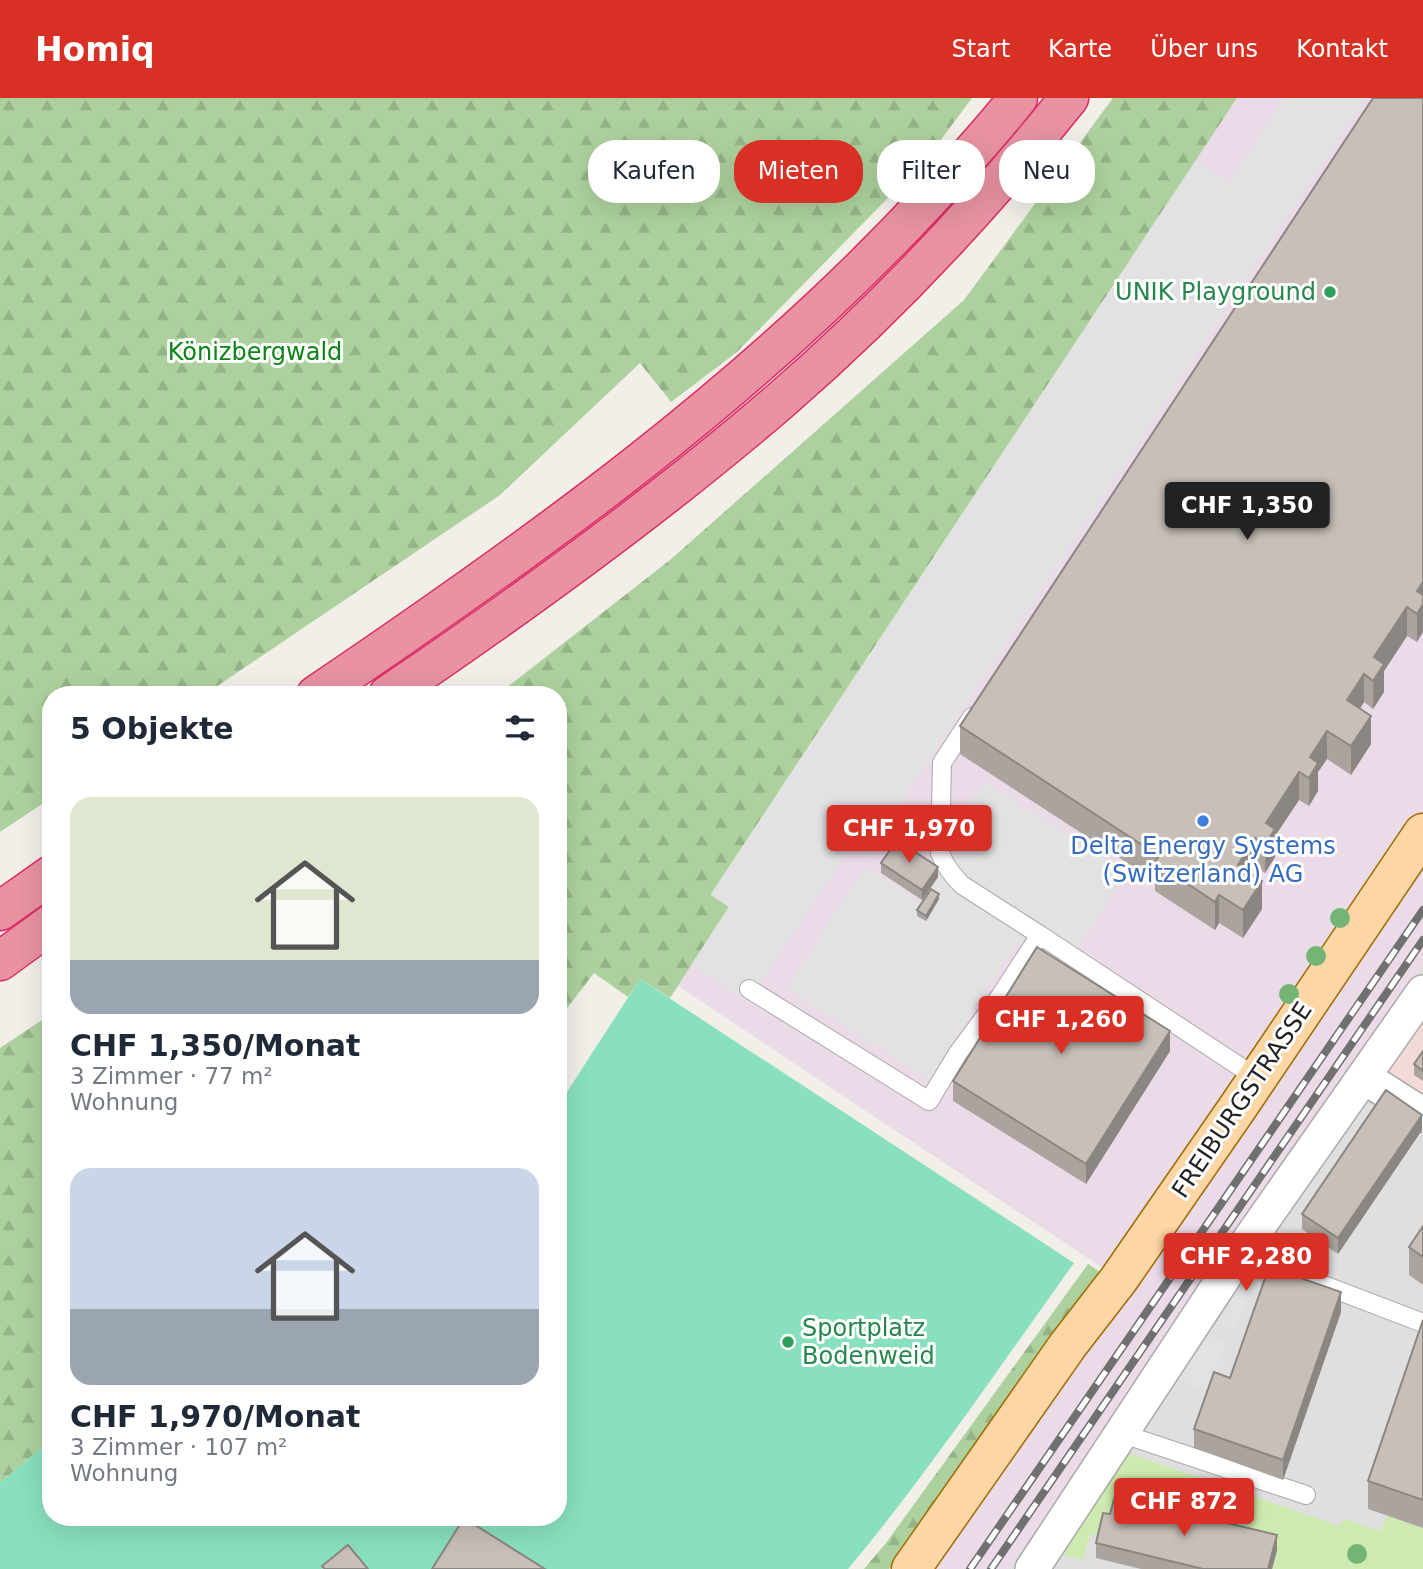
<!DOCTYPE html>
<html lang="de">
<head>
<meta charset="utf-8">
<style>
  body { margin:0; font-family:"DejaVu Sans",sans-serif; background:#f6f6f7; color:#1f2937; height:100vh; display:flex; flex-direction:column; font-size:26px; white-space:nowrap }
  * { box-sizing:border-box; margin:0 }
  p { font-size:23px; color:#747a83 }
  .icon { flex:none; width:38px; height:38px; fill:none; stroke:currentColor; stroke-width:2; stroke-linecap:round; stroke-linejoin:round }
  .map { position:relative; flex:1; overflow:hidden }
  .sheet { position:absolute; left:42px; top:588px; width:525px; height:840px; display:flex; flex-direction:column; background:#fff; border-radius:28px; box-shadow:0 7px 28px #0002 }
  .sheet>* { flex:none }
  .banner { position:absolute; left:588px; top:42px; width:665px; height:63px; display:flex; gap:14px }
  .price { position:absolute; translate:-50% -60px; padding:0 16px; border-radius:7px; background:#d93025; color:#fff; font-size:23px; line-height:46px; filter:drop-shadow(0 2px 4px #0008) }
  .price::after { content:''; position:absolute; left:50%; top:42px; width:21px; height:16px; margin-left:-10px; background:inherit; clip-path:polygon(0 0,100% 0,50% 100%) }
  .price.current { background:#222; color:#fff }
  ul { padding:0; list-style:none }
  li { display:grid; align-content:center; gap:14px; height:371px; padding:0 28px }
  li span { display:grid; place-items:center; height:217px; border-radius:21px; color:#555 }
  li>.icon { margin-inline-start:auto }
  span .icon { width:126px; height:126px; fill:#fffc; stroke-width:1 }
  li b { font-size:30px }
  h2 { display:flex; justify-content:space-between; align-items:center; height:84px; padding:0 28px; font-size:30px }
  .pill { padding:0 24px; border-radius:28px; background:#fff; box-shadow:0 7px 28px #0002; font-size:24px; line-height:63px }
  .pill.current { background:#d93025; color:#fff }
  header { display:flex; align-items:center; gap:42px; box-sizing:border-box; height:98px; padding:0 35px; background:#d93025; color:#fff }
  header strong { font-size:33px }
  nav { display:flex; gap:38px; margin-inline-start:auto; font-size:24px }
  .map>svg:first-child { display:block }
</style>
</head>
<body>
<header>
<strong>Homiq</strong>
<nav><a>Start</a><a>Karte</a><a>Über uns</a><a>Kontakt</a></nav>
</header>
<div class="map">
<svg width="1423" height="1471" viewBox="0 0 1423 1471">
  <defs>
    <pattern id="forest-firs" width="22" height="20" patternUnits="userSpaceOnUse" patternTransform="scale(1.75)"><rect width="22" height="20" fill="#add19e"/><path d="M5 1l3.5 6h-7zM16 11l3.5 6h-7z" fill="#95b388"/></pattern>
  </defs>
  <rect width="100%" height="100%" fill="#f2efe9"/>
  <polygon fill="#e0dfdf" points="1423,866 1423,1471 1008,1471 1194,1201"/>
  <polygon fill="#f2dad9" points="1423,908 1423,1000 1379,972"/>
  <g fill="#ebdbe8">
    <polygon points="1237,0 1423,0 1423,735 1119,1181 678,888 691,867 711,797"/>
    <polygon points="1423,751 1423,866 1194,1201 1008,1471 931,1471"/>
  </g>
  <g fill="url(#forest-firs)">
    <polygon points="0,0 972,0 928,59 737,254 671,304 640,265 500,397 204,597 51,597 51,700 0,734"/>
    <polygon points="1113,0 1237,0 711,796 729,809 670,900 640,881 628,899 594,875 558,922 558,597 497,597 670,462 964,202"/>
    <polygon points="51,916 51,1342 0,1385 0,950"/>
    <polygon points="1088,1166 1100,1174 900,1457 889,1471 864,1471 886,1445"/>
  </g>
  <polygon fill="#cdebb0" points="1128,1355 1340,1428 1344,1421 1381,1433 1387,1418 1423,1430 1423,1471 1272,1471 1276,1452 1101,1439 1090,1436 1083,1462 1059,1456"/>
  <path fill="#88e0be" d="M640,881l434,284c-74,103 -145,209 -226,306h-848v-86l51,-43v77h507v-411z"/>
  <g fill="#e2e2e2">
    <polygon points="1284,0 1366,0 865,759 850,750 748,904 691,867 729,809 711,797 1196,62 1229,84"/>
    <polygon points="984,683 1127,775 1063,874 1017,845 928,982 786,891 865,768 923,805 972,728 960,720"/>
    <polygon points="1248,1182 1254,1186 1235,1230 1219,1226"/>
    <polygon points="1209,1238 1226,1245 1207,1292 1179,1282"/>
  </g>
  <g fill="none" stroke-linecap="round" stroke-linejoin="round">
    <g stroke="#a9a9a9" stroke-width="20">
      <g id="service">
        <path d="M972,619l-30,46 -2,90c5,13 12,22 22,32l78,50"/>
        <polyline points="749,891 929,1003 958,955 1001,897 1040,837 1257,980"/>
        <polyline points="1240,1155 1423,1225"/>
        <polyline points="1120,1335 1306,1397"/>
      </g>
    </g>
    <g stroke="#a9a9a9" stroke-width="36">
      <g id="minor">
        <polyline points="1364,979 1423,1017"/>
        <polyline points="1032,1471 1240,1155 1423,894"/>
      </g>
    </g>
    <g stroke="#a06b00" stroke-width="41">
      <polyline id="primary" points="911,1471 1068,1247 1119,1181 1238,1009 1423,735"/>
    </g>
    <g stroke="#dc2a67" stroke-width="41">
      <g id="motorway">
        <path d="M316,597c219,-148 435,-303 615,-498 30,-32 60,-65 87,-99"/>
        <path d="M388,597c136,-92 269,-188 393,-295 105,-91 201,-193 288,-302"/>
        <polyline points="0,813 51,777"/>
        <polyline points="0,863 51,826"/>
      </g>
    </g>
    <use href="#service" stroke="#fff" stroke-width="18"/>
    <use href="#minor" stroke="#fff" stroke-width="33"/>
    <use href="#primary" stroke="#fcd6a4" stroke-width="38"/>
    <use href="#motorway" stroke="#e892a2" stroke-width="38"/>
    <g stroke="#707070" stroke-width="8">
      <g id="rail">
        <polyline points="970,1471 1423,812"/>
        <polyline points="991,1471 1423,842"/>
      </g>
    </g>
    <use href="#rail" stroke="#fff" stroke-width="5" stroke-dasharray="16" stroke-linecap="butt"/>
  </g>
  <g fill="#74b475">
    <circle cx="1340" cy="820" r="10"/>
    <circle cx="1316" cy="858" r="10"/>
    <circle cx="1289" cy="896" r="10"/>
    <circle cx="1357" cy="1456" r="10"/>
  </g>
  <g fill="#aba49e">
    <polygon points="1423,0 1417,544 1407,538 1384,573 1384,594 1373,611 1364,604 1360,611 1371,646 1351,677 1327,661 1318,674 1318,693 1309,708 1299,702 1275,738 1275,759 1265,775 1255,768 1251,776 1262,811 1243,840 1219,825 1215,832 1155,793 1155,783 960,656 960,628"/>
    <polygon points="881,765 938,779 922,802 881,775"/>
    <polygon points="939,801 926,823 917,818 917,812"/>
    <polygon points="1170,953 1086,1086 953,1003 953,983"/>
    <polygon points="1423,953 1423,983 1414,977 1414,966"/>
    <polygon points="1422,1032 1338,1156 1302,1131 1302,1116"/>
    <polygon points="1423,1128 1423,1187 1409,1177 1409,1149"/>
    <polygon points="1341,1214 1283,1382 1194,1350 1194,1331"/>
    <polygon points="1423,1222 1423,1430 1368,1411 1368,1383"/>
    <polygon points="1096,1445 1277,1452 1272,1471 1141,1471 1096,1460"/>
  </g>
  <g fill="#8b8681">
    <polygon points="1423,484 1423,534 1417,544 1417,493"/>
    <polygon points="1407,509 1407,538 1384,573 1384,594 1373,611 1374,559"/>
    <polygon points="1364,576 1364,604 1347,630 1347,602"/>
    <polygon points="1371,618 1371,646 1351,677 1351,648"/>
    <polygon points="1327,633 1327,661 1318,674 1318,693 1309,708 1310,659"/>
    <polygon points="1299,674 1299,702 1275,738 1275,759 1265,775 1266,725"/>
    <polygon points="1255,740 1255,768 1238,796 1238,767"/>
    <polygon points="938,769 938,779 922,802 922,792"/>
    <polygon points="1262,783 1262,811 1243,840 1243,812"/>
    <polygon points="939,796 939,801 926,823 926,818"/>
    <polygon points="1219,797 1219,825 1215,832 1215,804"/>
    <polygon points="1170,933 1170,953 1086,1086 1086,1066"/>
    <polygon points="1422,1017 1422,1032 1338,1156 1338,1140"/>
    <polygon points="1341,1194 1341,1214 1283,1382 1283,1362"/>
    <polygon points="1277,1437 1277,1452 1272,1471 1268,1471"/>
  </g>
  <g fill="#c7bfb8" stroke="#8b8681" stroke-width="2">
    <polygon points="1373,0 1423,0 1423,484 1417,493 1423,497 1423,506 1417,516 1407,509 1374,559 1384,566 1373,583 1364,576 1347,602 1371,618 1351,648 1327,633 1310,659 1318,665 1309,680 1299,674 1266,725 1275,731 1265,747 1255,740 1238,767 1262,783 1243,812 1219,797 1215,804 1155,764 1159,758 960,628"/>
    <polygon points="897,742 938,769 922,792 881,765"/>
    <polygon points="931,791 939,796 926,818 917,812"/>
    <polygon points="1037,849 1170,933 1086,1066 953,983"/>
    <polygon points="1423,953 1423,973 1414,966"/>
    <polygon points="1386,992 1422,1017 1338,1140 1302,1116"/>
    <polygon points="1423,1128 1423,1159 1409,1149"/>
    <polygon points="1269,1169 1341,1194 1283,1362 1194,1331 1214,1274 1230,1280"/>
    <polygon points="1423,1222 1423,1402 1368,1383"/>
    <polygon points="1115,1398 1277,1437 1268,1471 1203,1471 1096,1445 1103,1415 1110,1416"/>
    <polygon points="464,1420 545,1471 432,1471"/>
    <polygon points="348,1447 368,1471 325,1471 322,1468"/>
  </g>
  <g fill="#2e9e5b" stroke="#fff" stroke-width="2.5">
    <circle cx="1330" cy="194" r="7"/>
    <circle cx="788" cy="1244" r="7"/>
  </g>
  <circle fill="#3f7fe0" stroke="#fff" stroke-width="2.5" cx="1203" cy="723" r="7"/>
  <g text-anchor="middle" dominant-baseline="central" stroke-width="6" stroke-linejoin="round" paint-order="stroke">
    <g font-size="24" fill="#27864d" stroke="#fff" text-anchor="end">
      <text x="1316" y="194">UNIK Playground</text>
      <text x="802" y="1230" text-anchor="start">Sportplatz<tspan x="802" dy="28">Bodenweid</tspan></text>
    </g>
    <g font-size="24" fill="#0c8416" stroke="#fff">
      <text x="255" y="254">Könizbergwald</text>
    </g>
    <g font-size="24" fill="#366cbe" stroke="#fff">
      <text x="1203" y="748">Delta Energy Systems<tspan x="1203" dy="28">(Switzerland) AG</tspan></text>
    </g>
    <g font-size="24" fill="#222" stroke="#fff">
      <text transform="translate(1242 1002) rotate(-56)">FREIBURGSTRASSE</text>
    </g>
  </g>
</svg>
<b class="price current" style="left:1247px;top:444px">CHF 1,350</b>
<b class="price" style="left:909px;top:767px">CHF 1,970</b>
<b class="price" style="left:1061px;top:958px">CHF 1,260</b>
<b class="price" style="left:1246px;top:1195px">CHF 2,280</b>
<b class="price" style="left:1184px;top:1440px">CHF 872</b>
<div class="banner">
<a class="pill">Kaufen</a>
<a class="pill current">Mieten</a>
<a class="pill">Filter</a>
<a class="pill">Neu</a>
</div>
<section class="sheet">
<h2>5 Objekte<svg class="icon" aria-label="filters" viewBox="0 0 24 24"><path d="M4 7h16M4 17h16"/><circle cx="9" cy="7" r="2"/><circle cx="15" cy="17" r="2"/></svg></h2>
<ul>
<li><span style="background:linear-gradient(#dfe7d0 75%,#9aa5b1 0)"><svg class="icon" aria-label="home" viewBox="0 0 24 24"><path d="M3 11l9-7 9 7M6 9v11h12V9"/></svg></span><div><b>CHF 1,350/Monat</b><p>3 Zimmer · 77 m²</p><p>Wohnung</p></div></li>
<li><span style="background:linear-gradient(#c9d6e8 65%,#9aa5b1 0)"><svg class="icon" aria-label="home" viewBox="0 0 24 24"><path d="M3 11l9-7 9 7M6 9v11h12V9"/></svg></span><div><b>CHF 1,970/Monat</b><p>3 Zimmer · 107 m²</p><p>Wohnung</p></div></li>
</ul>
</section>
</div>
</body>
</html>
